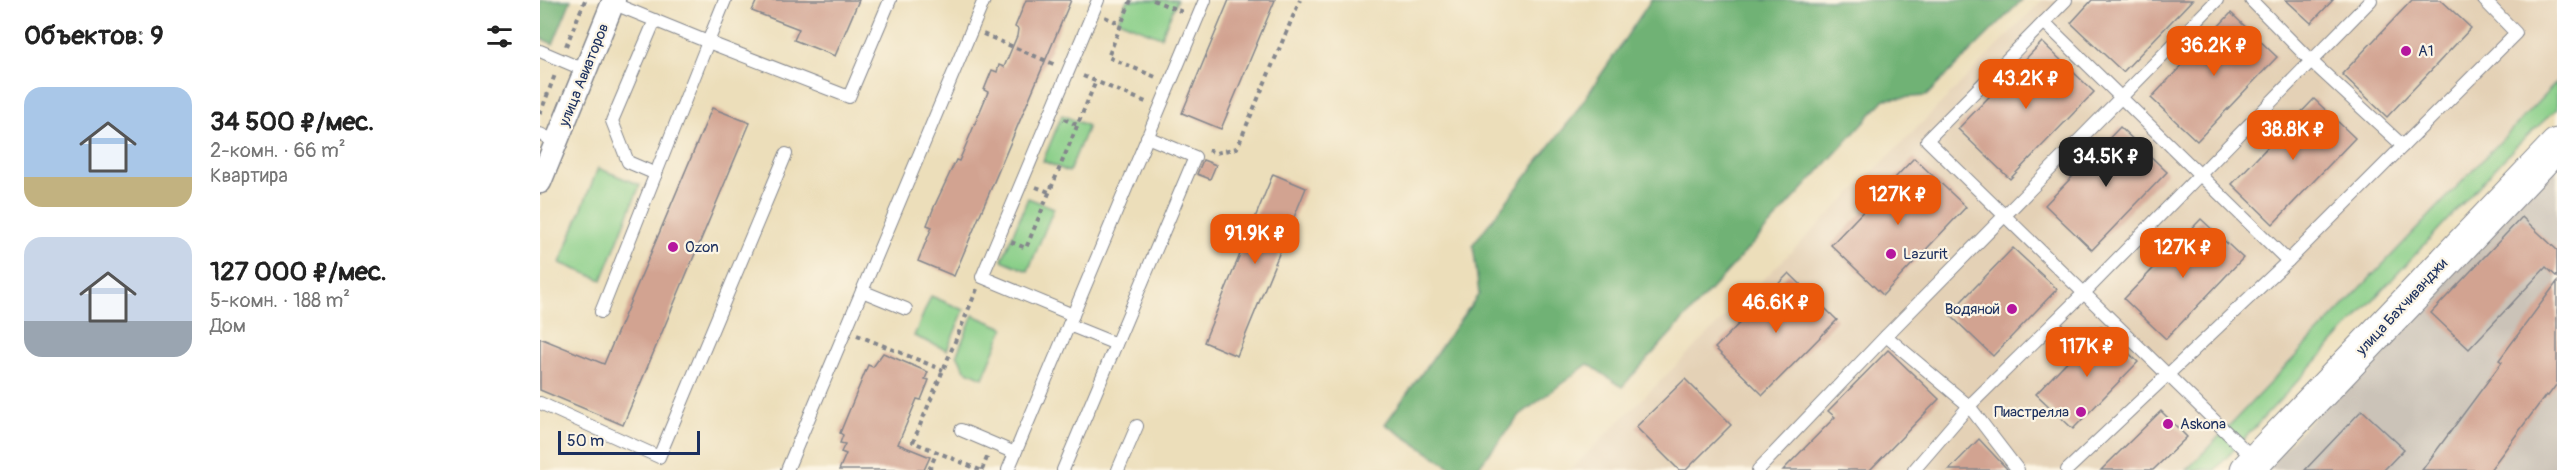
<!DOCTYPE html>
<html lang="ru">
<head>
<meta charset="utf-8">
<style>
  body { margin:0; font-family:Pangolin,sans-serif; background:#f6f6f6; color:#222; height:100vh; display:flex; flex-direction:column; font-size:22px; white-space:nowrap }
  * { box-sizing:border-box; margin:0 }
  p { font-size:20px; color:#767676 }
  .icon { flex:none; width:33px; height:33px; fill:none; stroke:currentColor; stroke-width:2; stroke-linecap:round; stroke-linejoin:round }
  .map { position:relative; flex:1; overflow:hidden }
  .panel { display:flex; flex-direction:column; background:#fff; width:540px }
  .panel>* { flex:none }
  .scale { position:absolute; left:18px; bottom:15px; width:142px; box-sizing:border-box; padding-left:6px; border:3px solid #1b2f5e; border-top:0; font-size:16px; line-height:21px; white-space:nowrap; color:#1b2f5e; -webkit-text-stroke:4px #fcf5e5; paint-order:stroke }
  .price { position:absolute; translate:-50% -51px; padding:0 14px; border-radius:12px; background:#ea580c; color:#fff; font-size:20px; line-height:39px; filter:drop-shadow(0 2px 3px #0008) }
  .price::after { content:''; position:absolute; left:50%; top:36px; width:18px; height:14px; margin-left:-9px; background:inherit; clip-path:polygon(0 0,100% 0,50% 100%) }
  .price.current { background:#222; color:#fff }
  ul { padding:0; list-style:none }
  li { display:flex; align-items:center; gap:18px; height:150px; padding:0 24px }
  li span { display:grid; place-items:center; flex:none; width:168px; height:120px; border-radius:18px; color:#555 }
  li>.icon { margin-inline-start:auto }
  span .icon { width:72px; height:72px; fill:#fffc; stroke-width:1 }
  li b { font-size:26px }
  h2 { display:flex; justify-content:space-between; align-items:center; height:72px; padding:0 24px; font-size:26px }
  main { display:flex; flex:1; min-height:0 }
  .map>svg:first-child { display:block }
</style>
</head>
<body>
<main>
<section class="panel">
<h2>Объектов: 9<svg class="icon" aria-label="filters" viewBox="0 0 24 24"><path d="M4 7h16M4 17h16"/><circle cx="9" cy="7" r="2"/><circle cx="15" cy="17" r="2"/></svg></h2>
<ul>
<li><span style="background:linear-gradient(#a9c7e8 75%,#c2b280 0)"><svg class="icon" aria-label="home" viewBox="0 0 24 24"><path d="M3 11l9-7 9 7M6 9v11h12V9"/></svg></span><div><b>34 500 ₽/мес.</b><p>2-комн. · 66 m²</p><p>Квартира</p></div></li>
<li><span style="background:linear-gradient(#c9d6e8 70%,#9aa5b1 0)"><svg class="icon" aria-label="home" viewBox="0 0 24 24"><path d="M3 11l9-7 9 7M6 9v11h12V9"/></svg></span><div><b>127 000 ₽/мес.</b><p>5-комн. · 188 m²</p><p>Дом</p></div></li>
</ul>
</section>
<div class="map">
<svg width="2017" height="470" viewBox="0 0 2017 470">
  <rect width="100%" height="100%" fill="#fcf5e5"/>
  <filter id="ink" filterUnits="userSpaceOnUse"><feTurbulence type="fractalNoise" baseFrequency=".0167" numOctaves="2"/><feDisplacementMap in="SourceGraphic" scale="12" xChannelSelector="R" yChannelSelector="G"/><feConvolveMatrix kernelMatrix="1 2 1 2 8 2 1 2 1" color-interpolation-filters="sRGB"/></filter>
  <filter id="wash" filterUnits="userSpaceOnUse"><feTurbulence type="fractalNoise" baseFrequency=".008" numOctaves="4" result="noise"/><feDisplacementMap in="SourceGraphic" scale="24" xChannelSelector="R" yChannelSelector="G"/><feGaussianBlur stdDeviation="1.35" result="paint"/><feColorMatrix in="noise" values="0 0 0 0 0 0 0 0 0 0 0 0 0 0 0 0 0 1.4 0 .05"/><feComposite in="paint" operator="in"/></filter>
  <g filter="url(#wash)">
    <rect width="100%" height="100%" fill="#ecdeba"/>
    <polygon fill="#e4d1b6" points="1502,0 2017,0 2017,82 1647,470 1030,470 1371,134"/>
    <polygon fill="#cbc3b8" points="2017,156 2017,470 1724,470"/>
    <g fill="#8acf89" stroke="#527f74" stroke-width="1.5">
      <polygon points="587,0 637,0 621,37 578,20"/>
      <polygon points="2017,82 2017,109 1977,145 1675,470 1647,470"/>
      <polygon points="522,115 548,126 529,172 503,161"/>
      <polygon points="58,168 100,185 62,280 20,263"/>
      <polygon points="488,198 514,208 488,271 462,260"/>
      <polygon points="391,296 424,310 407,350 374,336"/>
      <polygon points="433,315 464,328 443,378 425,370 417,354"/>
    </g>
    <g fill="#6fb275" stroke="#45706a" stroke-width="1.5">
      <polygon points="0,0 31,0 13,44 0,38"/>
      <polygon points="1111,0 1482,0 1386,96 1345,99 1082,387 1048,364 980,415 936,470 915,470 845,424 939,294 933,244 1032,118"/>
    </g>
    <g id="blocks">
      <g fill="#d2a391">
        <polygon points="217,0 319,0 295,56 254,40 259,29 212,11"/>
        <polygon points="486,0 531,0 414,276 378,261 392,227 387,225 394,207 416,160 419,161 426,145 448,92 444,90 452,70 457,72 459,65 464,67 477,36 478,29 475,27"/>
        <polygon points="689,0 735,0 681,129 642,113"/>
        <polygon points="1552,0 1652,0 1583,72 1531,23"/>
        <polygon points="1746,0 1793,0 1771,23"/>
        <polygon points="1872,0 1901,0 1931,28 1847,117 1802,74"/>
        <polygon points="1691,13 1737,57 1657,141 1611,98"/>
        <polygon points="1502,42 1554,92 1470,179 1418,129"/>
        <polygon points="1774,99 1815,138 1733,224 1692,184"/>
        <polygon points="172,108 210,123 83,425 0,390 0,338 64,364"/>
        <polygon points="1580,127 1627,172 1552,250 1505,205"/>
        <polygon points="1374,158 1426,207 1343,295 1291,245"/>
        <polygon points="663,160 676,165 670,179 657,174"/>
        <polygon points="733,174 766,188 697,356 664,342"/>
        <polygon points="1982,217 2017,250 2017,277 2006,267 1929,349 1891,313"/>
        <polygon points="1661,219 1703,258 1626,339 1584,299"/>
        <polygon points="1473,248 1517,289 1453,356 1409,314"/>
        <polygon points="1249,273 1297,320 1223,395 1175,348"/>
        <polygon points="2017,282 2017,384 2008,396 2006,395 1950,470 1882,470 1962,362 1959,360"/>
        <polygon points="1561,326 1598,362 1533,429 1496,394"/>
        <polygon points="1348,350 1399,399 1330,470 1243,470 1295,417 1288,411"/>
        <polygon points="343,353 388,372 385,379 389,380 381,400 377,399 358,444 390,457 384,470 299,470 306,454 301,452 305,444 300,443 303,435 300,433 328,365 333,367"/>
        <polygon points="1145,379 1191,425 1146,470 1139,470 1096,427"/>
        <polygon points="1822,410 1864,449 1844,470 1765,470"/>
        <polygon points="1621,411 1647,437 1613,470 1561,470"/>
        <polygon points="1439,439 1468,470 1409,470"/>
      </g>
    </g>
  </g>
  <g filter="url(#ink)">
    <use href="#blocks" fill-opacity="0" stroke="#84868c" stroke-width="1.5"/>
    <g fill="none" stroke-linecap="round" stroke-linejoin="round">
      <g stroke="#84868c" stroke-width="14">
        <g id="service">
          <polyline points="1526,0 1387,140 1715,460"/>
          <polyline points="1711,0 1771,61 1863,146"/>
          <polyline points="72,3 168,42 185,0"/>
          <polyline points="115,20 72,121 88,162 116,174"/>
          <polyline points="1504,22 1748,261"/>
          <polyline points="0,51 47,71"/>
          <polyline points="0,134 17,142"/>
          <polyline points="322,291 366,309"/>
          <polyline points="61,312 168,42 309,97 350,0"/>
          <polyline points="533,315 442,277 558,0"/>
          <polyline points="529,325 576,344"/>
          <polyline points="1346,336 1429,406 1478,470"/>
          <polyline points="0,403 119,457 246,154"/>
          <polyline points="421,430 475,453"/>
          <polyline points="247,470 444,0"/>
          <polyline points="468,470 665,0"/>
          <polyline points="523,470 655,157 607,137"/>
          <polyline points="578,470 597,426"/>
          <polyline points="1218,470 1346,336 1677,0"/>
          <polyline points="1374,470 1429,406 1544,293 1831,0"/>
          <polyline points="1527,470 1748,261 1976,33 1944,0"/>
        </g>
      </g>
      <g stroke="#84868c" stroke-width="25">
        <polyline id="minor" points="0,182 74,0"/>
      </g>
      <g stroke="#84868c" stroke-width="35">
        <polyline id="secondary" points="1707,470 2017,145"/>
      </g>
      <g stroke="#84868c" stroke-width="4" stroke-dasharray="4.5 4.5" stroke-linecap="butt">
        <polyline points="591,0 568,57 618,78"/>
        <polyline points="613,0 645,13"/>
        <polyline points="565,17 581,24"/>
        <polyline points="443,34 516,65"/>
        <polyline points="26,46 45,0"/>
        <polyline points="543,76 608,103"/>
        <polyline points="0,114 16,72"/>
        <polyline points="524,119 537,125"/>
        <polyline points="668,150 676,153 697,148 760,0"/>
        <polyline points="496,187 509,192"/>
        <polyline points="471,242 486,248 556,81"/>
        <polyline points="437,289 373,442 440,470"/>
        <polyline points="317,335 403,370"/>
        <polyline points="389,470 397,452"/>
        <polyline points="442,470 448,455"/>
      </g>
      <use href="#service" stroke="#fff" stroke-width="12"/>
      <use href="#minor" stroke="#fff" stroke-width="22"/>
      <use href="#secondary" stroke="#fff" stroke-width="33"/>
    </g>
  </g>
  <g fill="#b5179e" stroke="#fcf5e5" stroke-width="2">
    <circle cx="1866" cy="51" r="6"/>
    <circle cx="133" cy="247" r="6"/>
    <circle cx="1351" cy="254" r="6"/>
    <circle cx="1472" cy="309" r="6"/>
    <circle cx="1541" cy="412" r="6"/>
    <circle cx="1628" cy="424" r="6"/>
  </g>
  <g text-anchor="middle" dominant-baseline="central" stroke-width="4.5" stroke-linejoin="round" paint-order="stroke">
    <g font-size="15" fill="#1b2f5e" stroke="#fcf5e5" text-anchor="start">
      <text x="1878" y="51">A1</text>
      <text x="145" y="247">Ozon</text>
      <text x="1363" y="254">Lazurit</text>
      <text x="1460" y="309" text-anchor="end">Водяной</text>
      <text x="1529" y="412" text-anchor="end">Пиастрелла</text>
      <text x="1640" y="424">Askona</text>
    </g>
    <g font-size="15" fill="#1b2f5e" stroke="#fcf5e5">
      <text transform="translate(44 75) rotate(-68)">улица Авиаторов</text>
      <text transform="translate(1862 307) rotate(-47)">улица Бахчиванджи</text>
    </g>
  </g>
</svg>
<div class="scale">50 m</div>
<b class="price" style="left:1674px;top:77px">36.2K ₽</b>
<b class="price" style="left:1486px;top:110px">43.2K ₽</b>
<b class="price" style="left:1753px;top:161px">38.8K ₽</b>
<b class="price current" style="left:1566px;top:188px">34.5K ₽</b>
<b class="price" style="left:1358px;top:226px">127K ₽</b>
<b class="price" style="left:715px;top:265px">91.9K ₽</b>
<b class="price" style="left:1643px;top:279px">127K ₽</b>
<b class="price" style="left:1236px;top:334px">46.6K ₽</b>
<b class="price" style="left:1547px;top:378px">117K ₽</b>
</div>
</main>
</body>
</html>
